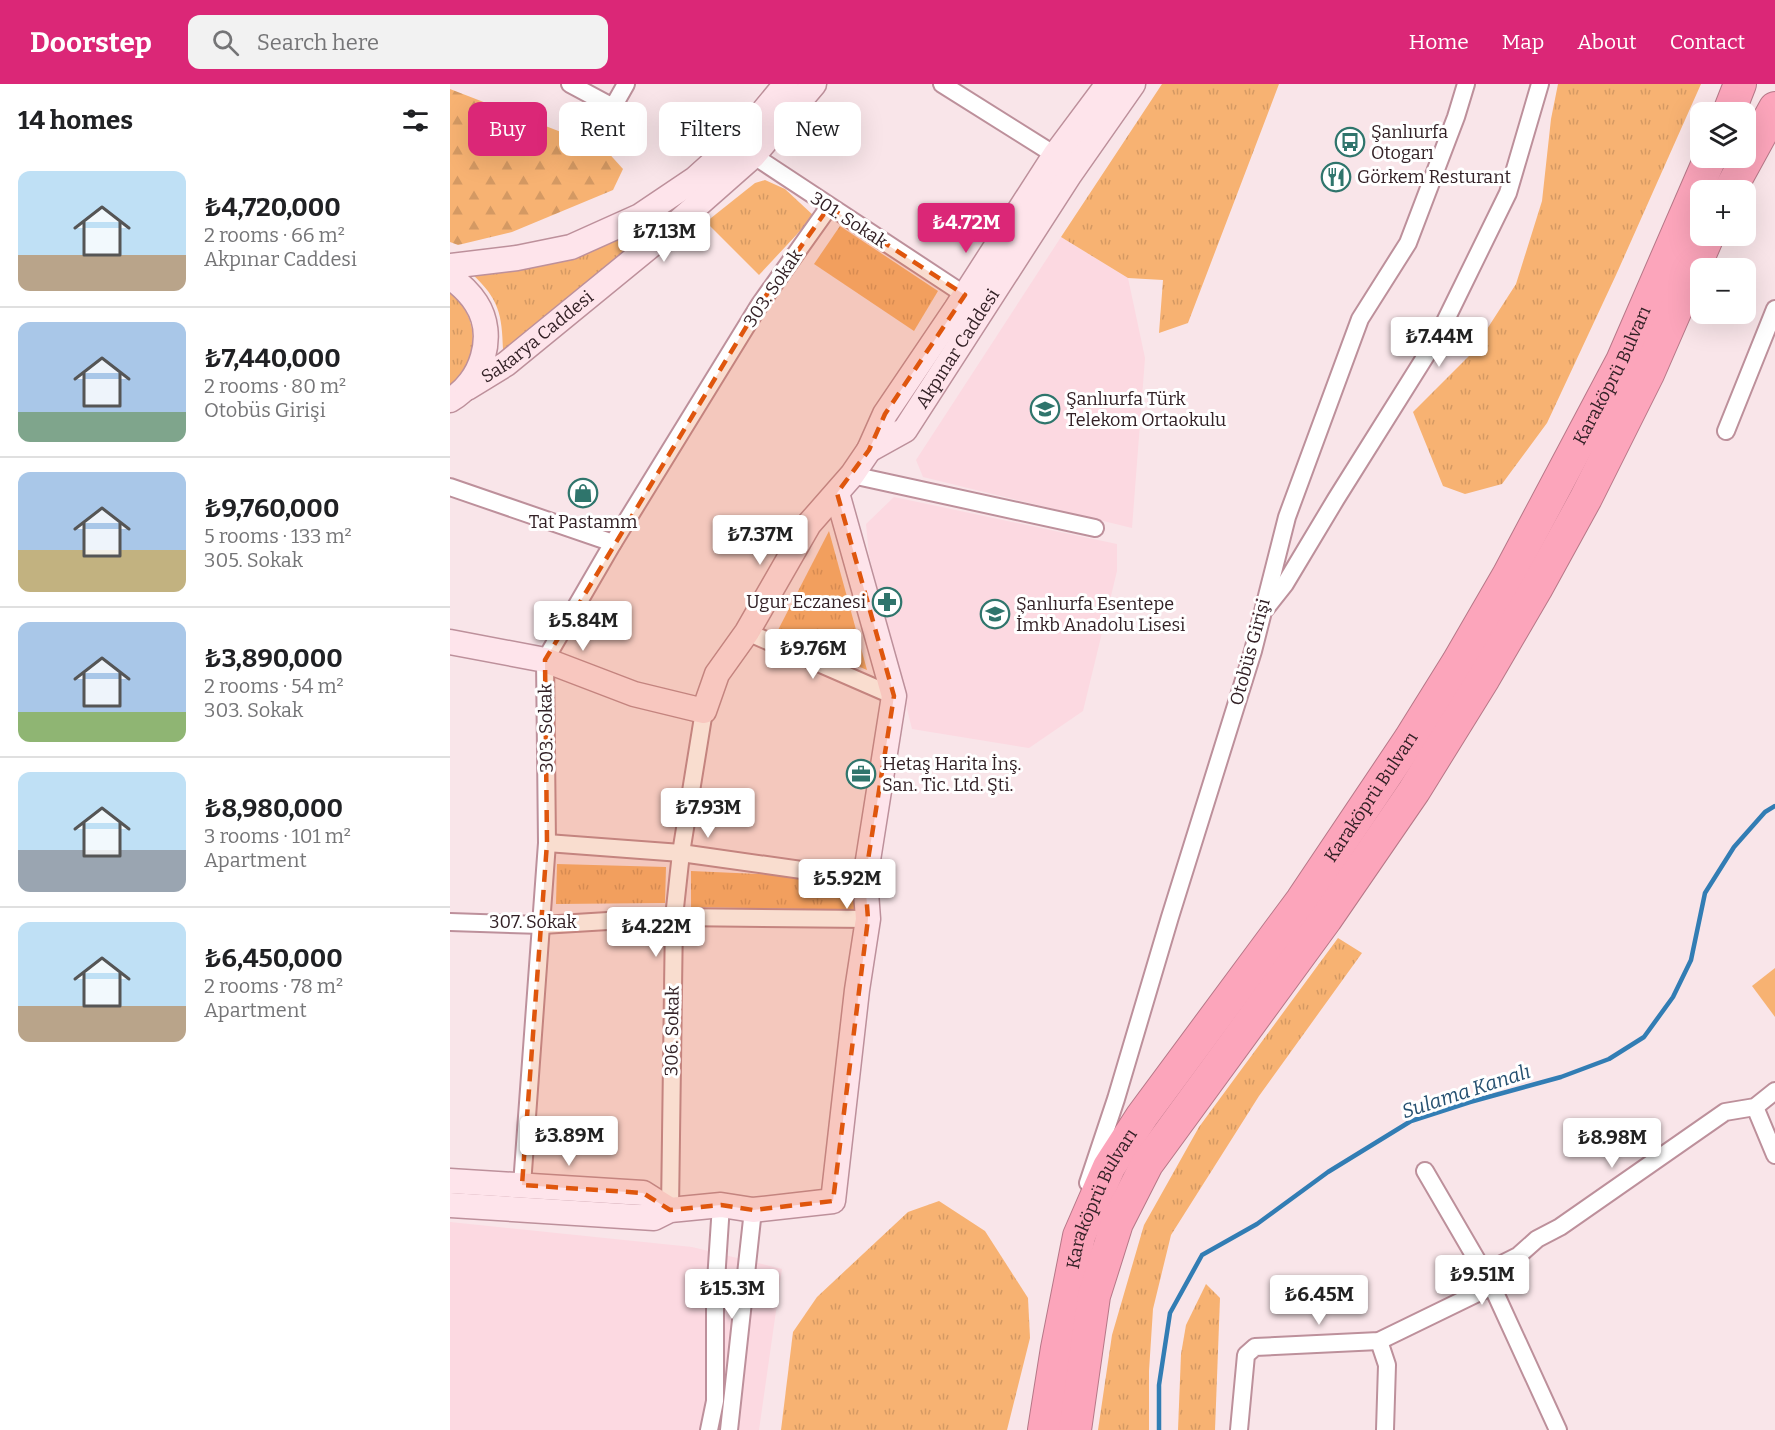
<!DOCTYPE html>
<html lang="en">
<head>
<meta charset="utf-8">
<style>
  body { margin:0; font-family:Bitter,serif; background:#f2f2f2; color:#202124; height:100vh; display:flex; flex-direction:column; font-size:22px; white-space:nowrap }
  * { box-sizing:border-box; margin:0 }
  p { font-size:20px; color:#757577 }
  .icon { flex:none; width:33px; height:33px; fill:none; stroke:currentColor; stroke-width:2; stroke-linecap:round; stroke-linejoin:round }
  .map { position:relative; flex:1; overflow:hidden }
  .side { display:flex; flex-direction:column; background:#fff; width:450px }
  .side>* { flex:none }
  .banner { position:absolute; left:18px; top:18px; width:570px; height:54px; display:flex; gap:12px }
  .fabs { position:absolute; left:1240px; top:18px; display:grid; gap:12px }
  .fabs a { display:grid; place-items:center; width:66px; height:66px; border-radius:12px; background:#fff; box-shadow:0 6px 24px #0002; font-size:30px }
  .price { position:absolute; translate:-50% -51px; padding:0 14px; border-radius:6px; background:#fff; color:#222; font-size:20px; line-height:39px; filter:drop-shadow(0 2px 3px #0008) }
  .price::after { content:''; position:absolute; left:50%; top:36px; width:18px; height:14px; margin-left:-9px; background:inherit; clip-path:polygon(0 0,100% 0,50% 100%) }
  .price.selected { background:#db2777; color:#fff }
  ul { padding:0; list-style:none }
  li { display:flex; align-items:center; gap:18px; height:150px; padding:0 18px }
  li+li { border-top:2px solid #e0e0e0 }
  li span { display:grid; place-items:center; flex:none; width:168px; height:120px; border-radius:12px; color:#555 }
  li>.icon { margin-inline-start:auto }
  span .icon { width:72px; height:72px; fill:#fffc; stroke-width:1 }
  li b { font-size:26px }
  h2 { display:flex; justify-content:space-between; align-items:center; height:72px; padding:0 18px; font-size:26px }
  .tag { padding:0 21px; border-radius:12px; background:#fff; box-shadow:0 6px 24px #0002; font-size:21px; line-height:54px }
  .tag.selected { background:#db2777; color:#fff }
  header { display:flex; align-items:center; gap:36px; box-sizing:border-box; height:84px; padding:0 30px; background:#db2777; color:#fff }
  header strong { font-size:28px }
  nav { display:flex; gap:33px; margin-inline-start:auto; font-size:21px }
  .search { width:420px; height:54px; background:#f2f2f2; display:flex; align-items:center; gap:15px; box-sizing:border-box; padding:0 21px; border-radius:12px; color:#757577; font-size:22px }
  main { display:flex; flex:1; min-height:0 }
  .map>svg:first-child { display:block }
</style>
</head>
<body>
<header>
<strong>Doorstep</strong>
<div class="search"><svg class="icon" aria-label="search" viewBox="0 0 24 24"><circle cx="10" cy="10" r="6"/><path d="M15 15l6 6"/></svg>Search here</div>
<nav><a>Home</a><a>Map</a><a>About</a><a>Contact</a></nav>
</header>
<main>
<section class="side">
<h2>14 homes<svg class="icon" aria-label="filters" viewBox="0 0 24 24"><path d="M4 7h16M4 17h16"/><circle cx="9" cy="7" r="2"/><circle cx="15" cy="17" r="2"/></svg></h2>
<ul>
<li><span style="background:linear-gradient(#bfe0f5 70%,#b9a48a 0)"><svg class="icon" aria-label="home" viewBox="0 0 24 24"><path d="M3 11l9-7 9 7M6 9v11h12V9"/></svg></span><div><b>₺4,720,000</b><p>2 rooms · 66 m²</p><p>Akpınar Caddesi</p></div></li>
<li><span style="background:linear-gradient(#a9c7e8 75%,#7fa58c 0)"><svg class="icon" aria-label="home" viewBox="0 0 24 24"><path d="M3 11l9-7 9 7M6 9v11h12V9"/></svg></span><div><b>₺7,440,000</b><p>2 rooms · 80 m²</p><p>Otobüs Girişi</p></div></li>
<li><span style="background:linear-gradient(#a9c7e8 65%,#c2b280 0)"><svg class="icon" aria-label="home" viewBox="0 0 24 24"><path d="M3 11l9-7 9 7M6 9v11h12V9"/></svg></span><div><b>₺9,760,000</b><p>5 rooms · 133 m²</p><p>305. Sokak</p></div></li>
<li><span style="background:linear-gradient(#a9c7e8 75%,#8fb573 0)"><svg class="icon" aria-label="home" viewBox="0 0 24 24"><path d="M3 11l9-7 9 7M6 9v11h12V9"/></svg></span><div><b>₺3,890,000</b><p>2 rooms · 54 m²</p><p>303. Sokak</p></div></li>
<li><span style="background:linear-gradient(#bfe0f5 65%,#9aa5b1 0)"><svg class="icon" aria-label="home" viewBox="0 0 24 24"><path d="M3 11l9-7 9 7M6 9v11h12V9"/></svg></span><div><b>₺8,980,000</b><p>3 rooms · 101 m²</p><p>Apartment</p></div></li>
<li><span style="background:linear-gradient(#bfe0f5 70%,#b9a48a 0)"><svg class="icon" aria-label="home" viewBox="0 0 24 24"><path d="M3 11l9-7 9 7M6 9v11h12V9"/></svg></span><div><b>₺6,450,000</b><p>2 rooms · 78 m²</p><p>Apartment</p></div></li>
</ul>
</section>
<div class="map">
<svg width="1325" height="1346" viewBox="0 0 1325 1346">
  <defs>
    <pattern id="grass-tufts" width="24" height="20" patternUnits="userSpaceOnUse" patternTransform="scale(1.5)"><rect width="24" height="20" fill="#f7b272"/><path d="M3 7l-1-3M5 7V3M7 7l1-3M15 17l-1-3M17 17v-4M19 17l1-3" fill="none" stroke="#d49963"/></pattern>
    <pattern id="forest-firs" width="22" height="20" patternUnits="userSpaceOnUse" patternTransform="scale(1.5)"><rect width="22" height="20" fill="#f7b272"/><path d="M5 1l3.5 6h-7zM16 11l3.5 6h-7z" fill="#d49963"/></pattern>
  </defs>
  <rect width="100%" height="100%" fill="#f9e5e9"/>
  <g fill="#fcd9e1">
    <polygon points="611,153 678,194 695,274 682,444 473,393 466,376"/>
    <polygon points="444,413 667,460 667,487 633,627 579,664 462,645 419,471 416,440"/>
    <polygon points="0,1138 242,1163 332,1185 309,1346 0,1346"/>
  </g>
  <g fill="url(#grass-tufts)">
    <polygon points="712,0 829,0 738,239 709,249 713,196 678,194 611,153"/>
    <polygon points="1108,0 1251,0 1166,191 1097,339 1052,400 1015,410 993,402 963,328 1021,270 1066,200 1092,117 1101,35"/>
    <polygon points="315,96 335,105 364,132 309,191 256,138 305,99"/>
    <path d="M241,113l-184,154 -4,-1c-1,-36 -4,-51 -31,-76l184,-56z"/>
    <polygon points="390,142 488,207 464,247 364,180"/>
    <path d="M0,207c31,30 30,65 0,95z"/>
    <polygon points="379,447 417,586 327,548"/>
    <polygon points="107,780 216,783 215,819 106,820"/>
    <polygon points="241,787 415,795 412,826 241,823"/>
    <polygon points="888,854 912,869 809,1012 721,1151 703,1225 699,1287 699,1346 648,1346 662,1251 694,1141 749,1043"/>
    <polygon points="489,1117 535,1147 578,1214 580,1254 557,1346 331,1346 343,1248 367,1213 458,1128"/>
    <polygon points="756,1200 770,1214 765,1346 728,1346 731,1270 736,1241"/>
  </g>
  <polygon fill="url(#forest-firs)" points="0,5 155,65 173,85 163,106 62,148 8,161 0,158"/>
  <polygon fill="#f7b272" points="1325,884 1325,933 1302,902"/>
  <g fill="none" stroke-linecap="round" stroke-linejoin="round">
    <polyline stroke="#327db4" stroke-width="4.5" points="709,1346 709,1301 720,1229 752,1171 807,1140 878,1088 961,1037 1020,1018 1111,993 1159,975 1194,953 1223,913 1241,876 1255,809 1284,763 1315,728 1325,722"/>
    <g stroke="#bd909b" stroke-width="20">
      <g id="street">
        <polyline points="120,0 163,23 176,0"/>
        <polyline points="492,0 605,71"/>
        <polyline points="295,66 515,211"/>
        <polyline points="1276,347 1325,225"/>
        <polyline points="402,391 645,444"/>
        <polyline points="0,403 163,459"/>
        <polyline points="816,524 835,500 886,415 987,254 1058,109 1090,0"/>
        <polyline points="297,548 444,612"/>
        <polyline points="97,759 231,769 415,795"/>
        <polyline points="0,838 92,841 224,833 418,835"/>
        <polyline points="1305,1023 1325,1071"/>
        <polyline points="975,1087 1042,1202 1108,1346"/>
        <polyline points="638,1099 666,1015 720,833 803,567 837,433 910,235 958,159 1006,33 1016,0"/>
        <polyline points="72,1101 97,759 95,576 163,459 310,220 379,123"/>
        <polyline points="220,1126 224,833 231,769 254,627"/>
        <polyline points="1034,1189 1068,1172 1087,1155 1110,1143 1275,1028 1305,1023 1325,1007"/>
        <polyline points="929,1257 937,1281 935,1346"/>
        <polyline points="259,1346 265,1317 265,1212 271,1121"/>
        <polyline points="279,1346 303,1126"/>
        <polyline points="789,1346 796,1271 805,1263 929,1257 1042,1202"/>
      </g>
    </g>
    <g stroke="#bd909b" stroke-width="27">
      <g id="secondary">
        <polyline points="0,182 67,174 121,163 190,132 245,95 285,59 298,46 336,0"/>
        <path d="M0,193c10,7 19,15 26,26 21,32 6,79 -26,97"/>
        <path id="s1" d="M17,304l39,-24 154,-126 93,-82 61,-72"/>
        <path id="s2" d="M419,366l36,-20 165,-256 63,-90"/>
        <polyline points="0,558 95,576 184,610 254,627 267,590 297,548 359,440 402,391 419,366 435,330 506,225 605,71 658,0"/>
        <polyline points="0,1097 193,1109 220,1126"/>
        <polyline points="0,1121 204,1134 220,1126 271,1121 303,1126 383,1117 407,906 418,835 415,795 444,612 387,409"/>
      </g>
    </g>
    <g stroke="#b67787" stroke-width="34">
      <g id="highway">
        <polyline points="1279,28 1290,0"/>
        <polyline points="1280,106 1325,24"/>
        <path id="s3" d="M594,1346l13,-82 22,-112 30,-69 33,-51 160,-216 108,-161 48,-77 51,-88 113,-213 88,-203"/>
        <polyline points="625,1346 644,1212 667,1139 697,1080 876,835 964,707 1034,594 1086,505 1136,414 1198,290 1258,152"/>
      </g>
    </g>
    <use href="#street" stroke="#fff" stroke-width="16"/>
    <use href="#secondary" stroke="#fee4eb" stroke-width="24"/>
    <use href="#highway" stroke="#fca5bb" stroke-width="32"/>
  </g>
  <path fill="#df560d" fill-opacity="0.2" stroke="#df560d" stroke-width="4.5" stroke-dasharray="12 8" stroke-linejoin="round" d="M379,123l136,88 -80,119 -16,36 -32,43 57,203 -29,183 3,40 -35,282 -80,9 -32,-5 -51,5 -27,-17 -121,-8 25,-342 -2,-183 215,-356z"/>
  <defs>
    <g id="bus-ring" transform="scale(1.5)"><circle r="9.5" fill="#fff" stroke="#2f756c" stroke-width="1.5"/><path d="M-5-6H5V4H4V6H2V4H-2V6H-4V4H-5ZM-3.5-4V0h7V-4ZM-3.5 1.2v1.5H-2V1.2ZM2 1.2v1.5H3.5V1.2Z" fill="#2f756c"/></g>
    <g id="restaurant-ring" transform="scale(1.5)"><circle r="9.5" fill="#fff" stroke="#2f756c" stroke-width="1.5"/><path d="M-5-6h1v4h1v-4h1v4h1v-4h1v5L-1.5 .5V6h-2V.5L-5-1ZM5-6V6H3V1.5H1.5Q1.5-4 5-6Z" fill="#2f756c"/></g>
    <g id="school-ring" transform="scale(1.5)"><circle r="9.5" fill="#fff" stroke="#2f756c" stroke-width="1.5"/><path d="M0-5L7-2L0 1L-7-2ZM-4 1L0 2.5L4 1V4Q0 6-4 4Z" fill="#2f756c"/></g>
    <g id="shop-ring" transform="scale(1.5)"><circle r="9.5" fill="#fff" stroke="#2f756c" stroke-width="1.5"/><path d="M-5-2.5h2.3a2.7 3.5 0 0 1 5.4 0H5L5.5 6h-11ZM-1.5-2.5h3a1.5 2.3 0 0 0-3 0Z" fill="#2f756c"/></g>
    <g id="pharmacy-ring" transform="scale(1.5)"><circle r="9.5" fill="#fff" stroke="#2f756c" stroke-width="1.5"/><path d="M-2-6h4v4h4v4h-4v4h-4v-4h-4v-4h4Z" fill="#2f756c"/></g>
    <g id="office-ring" transform="scale(1.5)"><circle r="9.5" fill="#fff" stroke="#2f756c" stroke-width="1.5"/><path d="M-6-3h4V-5.5h4V-3h4V5H-6ZM-1-4.5V-3h2v-1.5ZM-6 0V1H6V0Z" fill="#2f756c"/></g>
  </defs>
  <g fill-rule="evenodd">
    <use href="#bus-ring" x="900" y="58"/>
    <use href="#restaurant-ring" x="886" y="93"/>
    <use href="#school-ring" x="595" y="325"/>
    <use href="#shop-ring" x="133" y="409"/>
    <use href="#pharmacy-ring" x="437" y="518"/>
    <use href="#school-ring" x="545" y="530"/>
    <use href="#office-ring" x="411" y="690"/>
  </g>
  <g text-anchor="middle" dominant-baseline="central" stroke-width="6" stroke-linejoin="round" paint-order="stroke">
    <g font-size="18" fill="#332126" stroke="#fff" text-anchor="start">
      <text x="921" y="48">Şanlıurfa<tspan x="921" dy="21">Otogarı</tspan></text>
      <text x="907" y="93">Görkem Resturant</text>
      <text x="616" y="315">Şanlıurfa Türk<tspan x="616" dy="21">Telekom Ortaokulu</tspan></text>
      <text x="133" y="438" text-anchor="middle">Tat Pastamm</text>
      <text x="416" y="518" text-anchor="end">Ugur Eczanesi</text>
      <text x="566" y="520">Şanlıurfa Esentepe<tspan x="566" dy="21">İmkb Anadolu Lisesi</tspan></text>
      <text x="432" y="680">Hetaş Harita İnş.<tspan x="432" dy="21">San. Tic. Ltd. Şti.</tspan></text>
    </g>
    <g font-size="18" fill="#332126" stroke="#fff">
      <text transform="translate(399 136) rotate(33)">301. Sokak</text>
      <text transform="translate(323 204) rotate(-56)">303. Sokak</text>
      <text stroke="none"><textPath href="#s1" startOffset="87">Sakarya Caddesi</textPath></text>
      <text stroke="none"><textPath href="#s2" startOffset="138">Akpınar Caddesi</textPath></text>
      <text stroke="none"><textPath href="#s3" startOffset="1212">Karaköprü Bulvarı</textPath></text>
      <text transform="translate(800 568) rotate(-75)">Otobüs Girişi</text>
      <text transform="translate(96 644) rotate(-91)">303. Sokak</text>
      <text stroke="none"><textPath href="#s3" startOffset="726">Karaköprü Bulvarı</textPath></text>
      <text x="83" y="838">307. Sokak</text>
      <text transform="translate(222 947) rotate(-89)">306. Sokak</text>
      <text stroke="none"><textPath href="#s3" startOffset="240">Karaköprü Bulvarı</textPath></text>
    </g>
    <g font-size="20" font-style="italic" fill="#255070" stroke="#fff">
      <text transform="translate(1016 1007) rotate(-18)">Sulama Kanalı</text>
    </g>
  </g>
</svg>
<div class="fabs">
<a><svg class="icon" aria-label="layers" viewBox="0 0 24 24"><path d="M12 4l9 5-9 5-9-5zM3 14l9 5 9-5"/></svg></a>
<a>+</a>
<a>−</a>
</div>
<b class="price selected" style="left:516px;top:170px">₺4.72M</b>
<b class="price" style="left:214px;top:179px">₺7.13M</b>
<b class="price" style="left:989px;top:284px">₺7.44M</b>
<b class="price" style="left:310px;top:482px">₺7.37M</b>
<b class="price" style="left:133px;top:568px">₺5.84M</b>
<b class="price" style="left:363px;top:596px">₺9.76M</b>
<b class="price" style="left:258px;top:755px">₺7.93M</b>
<b class="price" style="left:397px;top:826px">₺5.92M</b>
<b class="price" style="left:206px;top:874px">₺4.22M</b>
<b class="price" style="left:119px;top:1083px">₺3.89M</b>
<b class="price" style="left:1162px;top:1085px">₺8.98M</b>
<b class="price" style="left:1032px;top:1222px">₺9.51M</b>
<b class="price" style="left:282px;top:1236px">₺15.3M</b>
<b class="price" style="left:869px;top:1242px">₺6.45M</b>
<div class="banner">
<a class="tag selected">Buy</a>
<a class="tag">Rent</a>
<a class="tag">Filters</a>
<a class="tag">New</a>
</div>
</div>
</main>
</body>
</html>
